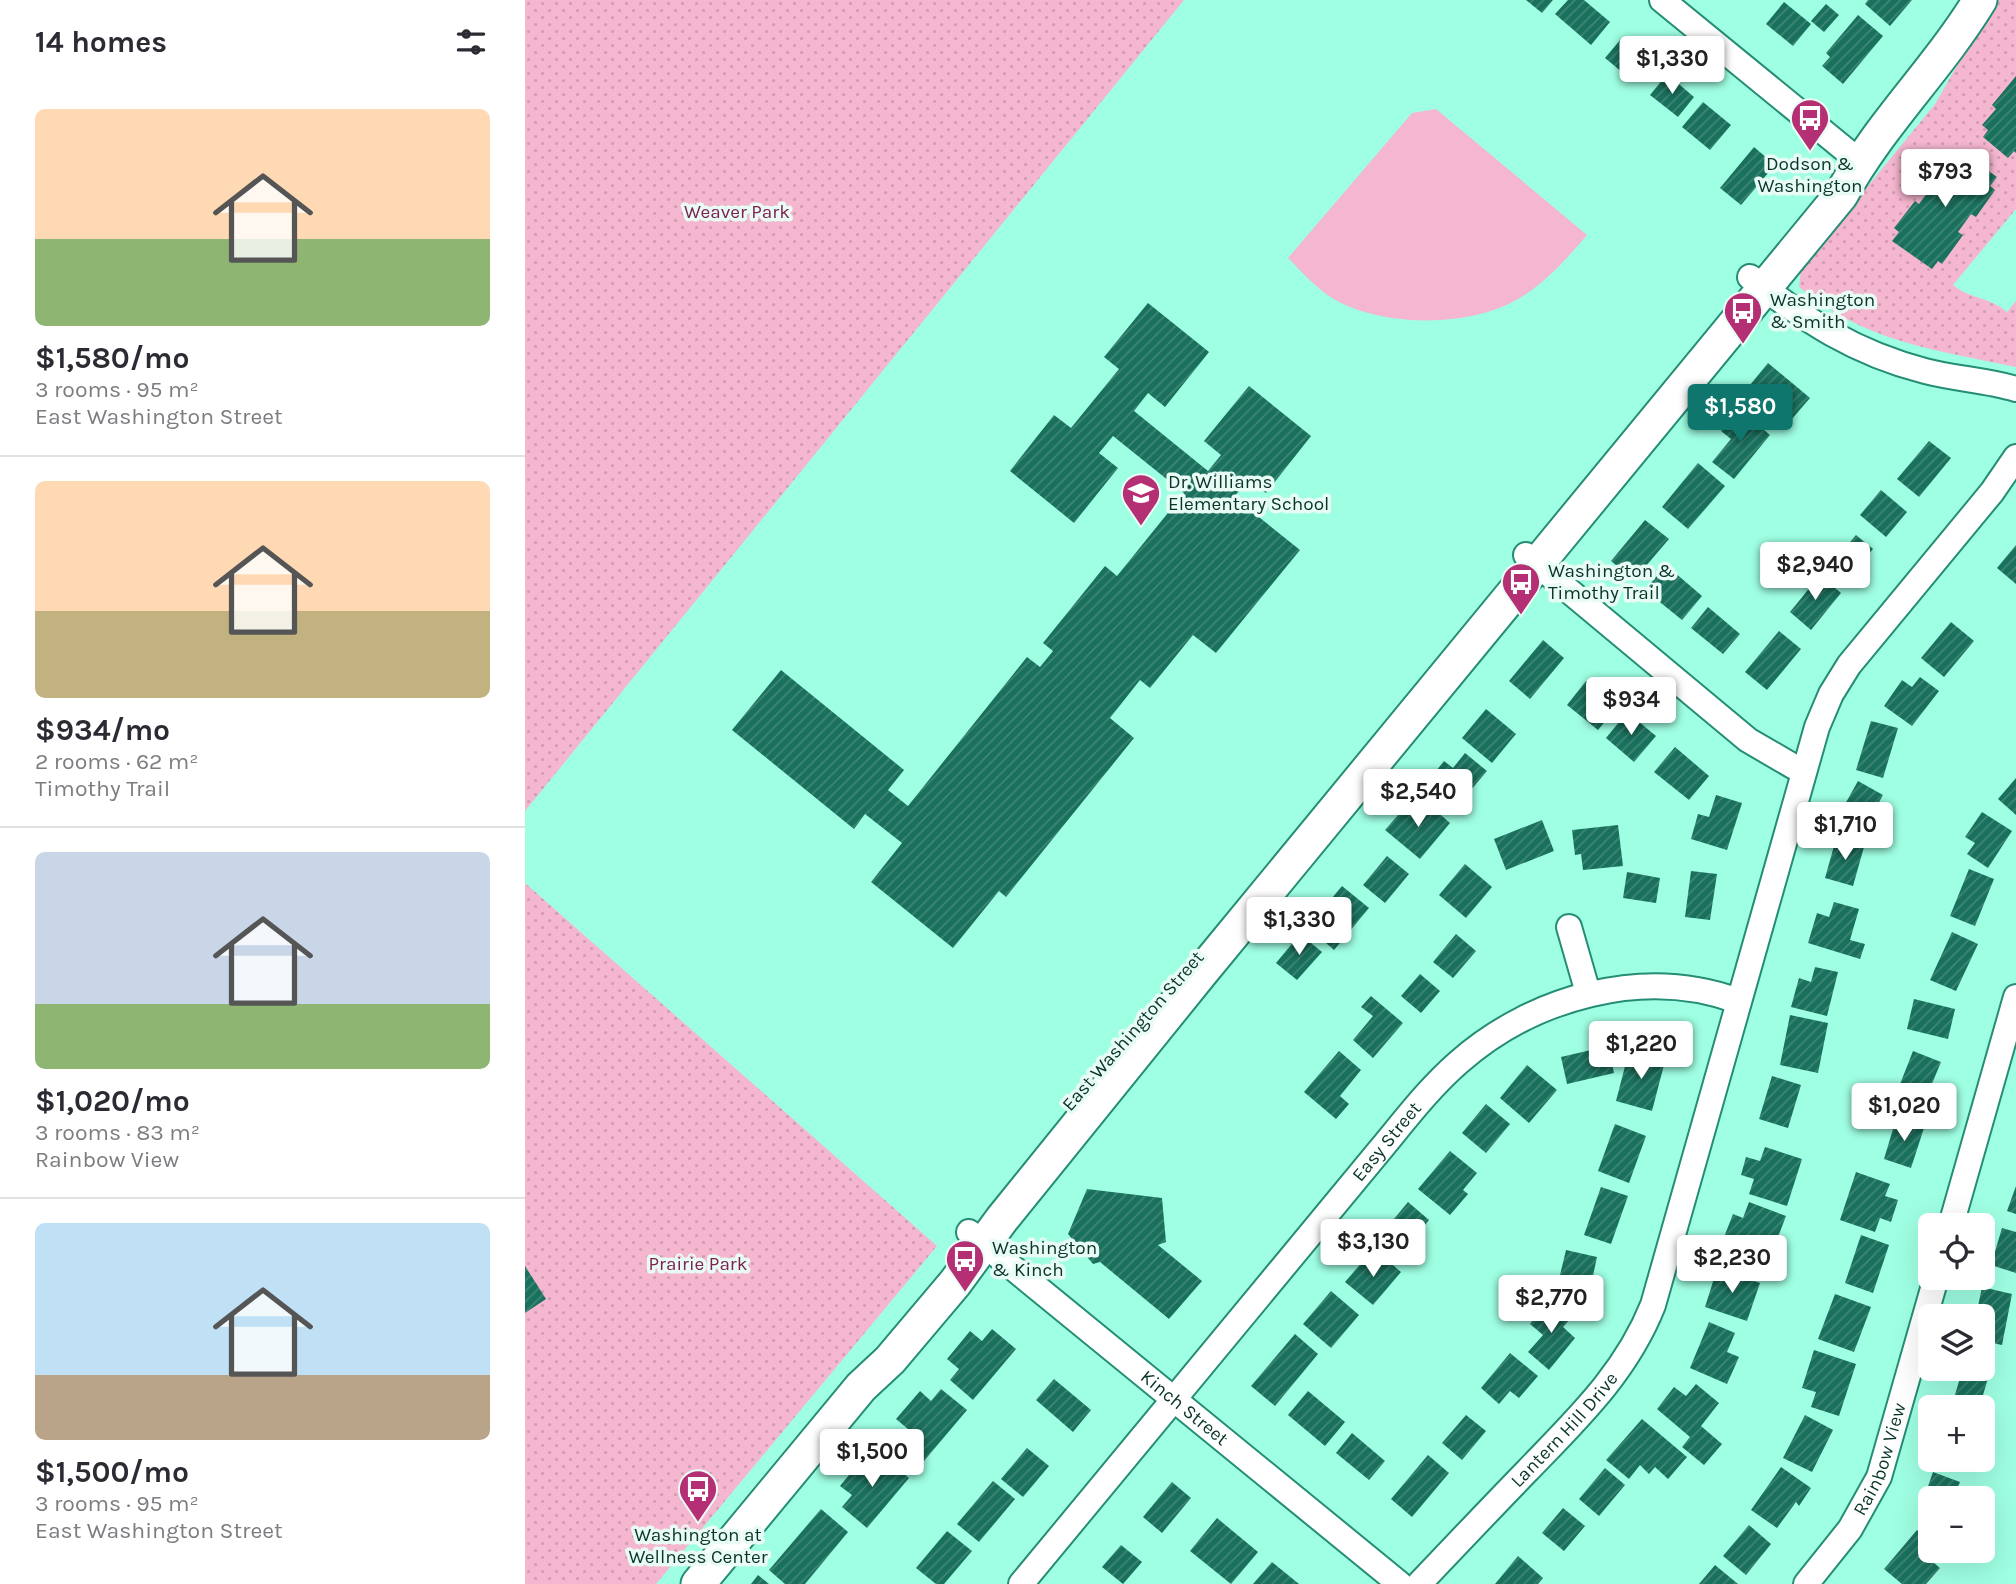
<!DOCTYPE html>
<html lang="en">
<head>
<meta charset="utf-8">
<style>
  body { margin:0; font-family:Karla,sans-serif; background:#f7f7f7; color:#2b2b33; height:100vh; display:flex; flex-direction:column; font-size:26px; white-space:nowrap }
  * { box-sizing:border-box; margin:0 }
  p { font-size:23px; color:#7c7c81 }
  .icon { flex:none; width:38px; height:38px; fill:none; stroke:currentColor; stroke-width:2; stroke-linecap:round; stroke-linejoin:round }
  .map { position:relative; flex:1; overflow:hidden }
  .details { display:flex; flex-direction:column; background:#fff; width:525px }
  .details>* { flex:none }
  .fabs { position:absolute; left:1393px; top:1213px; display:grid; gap:14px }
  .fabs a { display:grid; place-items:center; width:77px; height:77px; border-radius:10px; background:#fff; box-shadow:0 7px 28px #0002; font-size:35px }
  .price { position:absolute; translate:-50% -60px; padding:0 16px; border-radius:7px; background:#fff; color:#222; font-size:23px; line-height:46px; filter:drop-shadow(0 2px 4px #0008) }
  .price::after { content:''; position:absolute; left:50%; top:42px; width:21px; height:16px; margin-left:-10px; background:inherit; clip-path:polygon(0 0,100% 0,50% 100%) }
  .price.on { background:#0f766e; color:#fff }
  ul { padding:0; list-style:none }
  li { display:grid; align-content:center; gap:14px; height:371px; padding:0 35px }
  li+li { border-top:2px solid #e1e1e2 }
  li span { display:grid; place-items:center; height:217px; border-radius:10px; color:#555 }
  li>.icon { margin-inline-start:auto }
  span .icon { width:126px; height:126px; fill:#fffc; stroke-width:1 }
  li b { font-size:30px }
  h2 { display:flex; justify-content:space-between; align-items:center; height:84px; padding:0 35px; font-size:30px }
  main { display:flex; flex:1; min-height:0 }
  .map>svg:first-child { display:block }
</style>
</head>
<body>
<main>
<section class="details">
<h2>14 homes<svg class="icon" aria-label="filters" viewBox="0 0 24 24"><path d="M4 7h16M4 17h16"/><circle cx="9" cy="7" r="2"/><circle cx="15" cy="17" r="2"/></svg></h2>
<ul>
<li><span style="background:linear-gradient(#ffd9b3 60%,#8fb573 0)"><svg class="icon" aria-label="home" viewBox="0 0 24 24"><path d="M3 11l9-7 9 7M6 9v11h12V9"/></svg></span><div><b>$1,580/mo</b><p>3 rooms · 95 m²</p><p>East Washington Street</p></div></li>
<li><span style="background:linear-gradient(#ffd9b3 60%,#c2b280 0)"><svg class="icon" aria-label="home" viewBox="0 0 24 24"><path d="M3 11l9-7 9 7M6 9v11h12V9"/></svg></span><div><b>$934/mo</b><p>2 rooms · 62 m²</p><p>Timothy Trail</p></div></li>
<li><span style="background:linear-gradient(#c9d6e8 70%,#8fb573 0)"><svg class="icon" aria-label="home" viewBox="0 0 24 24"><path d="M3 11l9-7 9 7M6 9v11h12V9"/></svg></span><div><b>$1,020/mo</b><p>3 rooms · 83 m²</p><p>Rainbow View</p></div></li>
<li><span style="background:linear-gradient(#bfe0f5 70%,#b9a48a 0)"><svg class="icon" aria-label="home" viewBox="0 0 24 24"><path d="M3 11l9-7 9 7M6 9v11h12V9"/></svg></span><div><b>$1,500/mo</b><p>3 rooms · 95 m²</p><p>East Washington Street</p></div></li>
</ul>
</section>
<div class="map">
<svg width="1491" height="1584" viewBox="0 0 1491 1584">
  <defs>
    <pattern id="green-dots" width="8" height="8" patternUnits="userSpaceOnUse" patternTransform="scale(1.75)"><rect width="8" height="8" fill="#f5b6cf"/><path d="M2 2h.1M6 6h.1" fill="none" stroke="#d19db2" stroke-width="1.8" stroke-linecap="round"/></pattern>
    <pattern id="building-hatch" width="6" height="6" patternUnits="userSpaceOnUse" patternTransform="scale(1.75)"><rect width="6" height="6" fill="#19715d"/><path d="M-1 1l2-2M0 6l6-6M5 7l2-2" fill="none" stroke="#408576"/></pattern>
  </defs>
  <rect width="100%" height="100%" fill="#9fffe3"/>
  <g fill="url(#green-dots)">
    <polygon points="0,0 659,0 0,811"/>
    <path d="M1470,0h21v209l-63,76c17,14 37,12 54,27l9,-11v66c-80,-17 -152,-25 -217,-80l2,-19 134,-164z"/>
    <polygon points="0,883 412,1246 131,1584 0,1584"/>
  </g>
  <path fill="#f5b6cf" d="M911,109l151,126c-19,22 -37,43 -61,59 -47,33 -134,34 -185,9 -21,-10 -37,-29 -53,-45l124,-145z"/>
  <g fill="url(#building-hatch)">
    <polygon points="1001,0 1028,0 1017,13"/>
    <polygon points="1043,0 1059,0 1085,22 1066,45 1030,14"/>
    <polygon points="1343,0 1387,0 1365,26 1340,4"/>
    <polygon points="1259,2 1286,24 1268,46 1241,24"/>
    <polygon points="1301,4 1314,15 1299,32 1286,21"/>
    <polygon points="1333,15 1358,36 1318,84 1297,66 1305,57 1301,53"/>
    <polygon points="1096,39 1125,63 1109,82 1080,58"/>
    <polygon points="1142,74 1169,97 1153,117 1125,95"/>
    <polygon points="1491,76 1491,153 1489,151 1483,158 1458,137 1463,130 1457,125 1471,109 1467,105"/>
    <polygon points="1178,102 1206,125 1185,150 1157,127"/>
    <polygon points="1229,147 1250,165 1216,205 1195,188"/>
    <polygon points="1433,149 1472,177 1465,186 1470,190 1451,217 1446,214 1433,232 1438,235 1417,264 1413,261 1407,269 1367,241 1374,232 1369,228 1390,201 1394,204 1407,186 1402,183 1422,155 1426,159"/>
    <polygon points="623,303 684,352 640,407 623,393 609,411 683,471 696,455 679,441 724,386 786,436 741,493 724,479 709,497 775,550 691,653 668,635 625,688 615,680 585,718 609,738 481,897 474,891 428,948 346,882 377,843 340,814 329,829 207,730 256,670 379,770 363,790 383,806 502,657 515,667 528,651 518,643 580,566 592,576 659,493 588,436 574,453 593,468 549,523 485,471 529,415 546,428 594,369 579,357"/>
    <polygon points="1243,363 1285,398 1266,420 1256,410 1246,421 1227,405 1236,394 1225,385"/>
    <polygon points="1214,409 1245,435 1209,479 1187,462 1206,439 1196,431"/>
    <polygon points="1404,441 1426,458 1394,497 1372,479"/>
    <polygon points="1173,463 1200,486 1163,529 1137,507"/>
    <polygon points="1356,490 1382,512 1361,537 1335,515"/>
    <polygon points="1120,520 1144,539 1109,580 1086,561"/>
    <polygon points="1331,535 1348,549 1322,579 1306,565"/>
    <polygon points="1491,545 1491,584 1472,568"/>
    <polygon points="1141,565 1177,596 1157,620 1120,590"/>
    <polygon points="1295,575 1316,593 1286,630 1265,612"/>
    <polygon points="1183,607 1215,634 1198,654 1166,628"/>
    <polygon points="1426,622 1449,641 1419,677 1396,658"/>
    <polygon points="1254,631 1276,649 1242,690 1220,672"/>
    <polygon points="1018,640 1039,658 1005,699 984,681"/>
    <polygon points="1395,677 1414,691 1387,726 1359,706 1377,680 1387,687"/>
    <polygon points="1061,681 1092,707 1073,730 1042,705"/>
    <polygon points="961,709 991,734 967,763 937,738"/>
    <polygon points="1102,712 1131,736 1109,762 1081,738"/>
    <polygon points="1346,721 1373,728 1358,778 1331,770"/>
    <polygon points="1150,747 1184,776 1164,800 1129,772"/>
    <polygon points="940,753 962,771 928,811 899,786 919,761 928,768"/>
    <polygon points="1491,778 1491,815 1473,799"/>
    <polygon points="1333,781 1358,795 1335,836 1310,822"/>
    <polygon points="1191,795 1217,803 1202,850 1166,839 1173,814 1184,817"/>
    <polygon points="902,803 925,823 895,859 860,830 881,806 892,815"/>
    <polygon points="1457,812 1487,831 1463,868 1442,854 1450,843 1440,837"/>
    <polygon points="1017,820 1029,851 981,870 969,839"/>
    <polygon points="1093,825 1098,866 1058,870 1056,854 1050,855 1047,830"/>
    <polygon points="1311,839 1339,847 1328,886 1300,878"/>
    <polygon points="862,856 884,874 860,903 838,885"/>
    <polygon points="940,864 967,887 941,918 914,895"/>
    <polygon points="1444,869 1469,879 1450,926 1425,916"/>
    <polygon points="1166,871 1192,874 1185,920 1160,917"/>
    <polygon points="1102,872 1135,878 1131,903 1098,898"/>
    <polygon points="817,886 844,908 809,950 783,927"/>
    <polygon points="1309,902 1334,909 1325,940 1340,944 1335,959 1283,943 1292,913 1304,917"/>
    <polygon points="1427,932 1453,944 1431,991 1405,980"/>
    <polygon points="775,934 797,952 772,980 751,963"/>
    <polygon points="931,934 951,951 928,978 908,962"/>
    <polygon points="1290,967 1313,972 1302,1016 1266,1007 1274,978 1286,982"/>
    <polygon points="895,974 915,991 896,1013 876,996"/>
    <polygon points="846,996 878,1023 848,1058 828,1040 848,1016 836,1007"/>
    <polygon points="1389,999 1430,1009 1423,1039 1382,1029"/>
    <polygon points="1265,1015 1303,1023 1293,1073 1255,1065"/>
    <polygon points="1083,1046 1089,1073 1042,1084 1036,1057"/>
    <polygon points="814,1051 836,1070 815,1096 824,1104 811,1119 779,1092"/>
    <polygon points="1104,1051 1140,1061 1127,1111 1091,1101"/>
    <polygon points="1388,1051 1416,1062 1397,1108 1370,1097"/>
    <polygon points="1002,1065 1032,1090 1004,1123 975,1098"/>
    <polygon points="1247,1076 1276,1085 1263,1128 1234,1119"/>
    <polygon points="961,1104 985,1124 961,1153 937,1133"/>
    <polygon points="1371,1119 1399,1128 1386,1168 1359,1159"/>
    <polygon points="1090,1124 1121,1136 1104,1183 1073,1171"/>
    <polygon points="1240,1147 1277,1159 1262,1206 1224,1194 1229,1179 1216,1175 1221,1157 1235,1161"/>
    <polygon points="925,1151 952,1173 938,1190 943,1194 925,1215 893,1189"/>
    <polygon points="1331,1172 1365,1184 1360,1196 1373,1200 1366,1222 1355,1218 1350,1232 1315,1220"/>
    <polygon points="1491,1186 1491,1214 1482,1211"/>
    <polygon points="1076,1187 1103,1196 1086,1244 1059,1235"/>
    <polygon points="562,1189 637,1198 641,1242 633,1245 677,1281 644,1319 575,1262 568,1264 543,1234"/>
    <polygon points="883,1202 904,1220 880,1249 859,1231"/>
    <polygon points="1224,1202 1261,1216 1243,1263 1196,1245 1208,1214 1218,1218"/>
    <polygon points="1477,1228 1491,1232 1491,1273 1466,1265"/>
    <polygon points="1336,1235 1364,1245 1348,1293 1320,1283"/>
    <polygon points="1041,1250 1072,1257 1062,1304 1030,1296"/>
    <polygon points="856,1255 876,1272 848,1305 820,1282 838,1261 846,1267"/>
    <polygon points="0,1266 21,1299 0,1313"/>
    <polygon points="1192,1269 1235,1283 1222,1321 1180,1307"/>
    <polygon points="1457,1287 1487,1294 1477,1345 1458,1341 1458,1316 1451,1316"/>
    <polygon points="806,1291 834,1315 806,1348 778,1324"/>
    <polygon points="1310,1294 1346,1307 1329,1352 1293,1339"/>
    <polygon points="1024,1300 1046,1318 1038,1327 1050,1338 1024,1370 1003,1352 1018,1335 1005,1324"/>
    <polygon points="1184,1322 1210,1333 1202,1352 1214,1357 1202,1384 1165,1368"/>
    <polygon points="467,1329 491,1349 448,1400 425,1380 434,1369 422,1359 445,1331 457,1341"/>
    <polygon points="770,1334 793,1354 750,1406 726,1386"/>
    <polygon points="1289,1350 1331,1364 1314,1416 1286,1407 1291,1392 1277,1388"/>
    <polygon points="1458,1351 1470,1355 1455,1405 1429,1398 1438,1368 1458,1368"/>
    <polygon points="985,1353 1013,1376 994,1398 985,1391 974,1404 956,1388"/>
    <polygon points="529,1379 566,1410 548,1432 511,1400"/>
    <polygon points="1171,1384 1194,1403 1176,1426 1197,1444 1179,1465 1157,1447 1165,1437 1132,1409 1149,1387 1161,1396"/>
    <polygon points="416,1389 442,1410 399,1461 373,1440 383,1429 371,1419 395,1391 406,1401"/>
    <polygon points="783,1391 820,1422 800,1446 763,1415"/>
    <polygon points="941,1415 961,1431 937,1460 917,1443"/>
    <polygon points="1280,1415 1308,1430 1287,1472 1258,1458"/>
    <polygon points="1117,1419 1162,1457 1143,1479 1130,1467 1124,1474 1115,1465 1104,1479 1081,1460"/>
    <polygon points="827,1433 860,1461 844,1480 811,1453"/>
    <polygon points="502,1448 524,1466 498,1497 476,1479"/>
    <polygon points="903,1455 924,1473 887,1517 866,1499"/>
    <polygon points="359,1457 384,1478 342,1528 317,1507 327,1495 315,1486 338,1458 350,1468"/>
    <polygon points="1256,1467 1286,1488 1274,1506 1271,1502 1252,1528 1226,1510"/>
    <polygon points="1080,1468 1100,1485 1074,1516 1054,1499"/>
    <polygon points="1408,1472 1435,1482 1429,1498 1405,1498 1405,1517 1394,1512"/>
    <polygon points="468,1481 490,1499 454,1542 432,1524"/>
    <polygon points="647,1482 666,1498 637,1533 618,1517"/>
    <polygon points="1038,1508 1060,1526 1039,1551 1017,1533"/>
    <polygon points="296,1509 323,1532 280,1584 260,1584 244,1570"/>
    <polygon points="692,1518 733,1552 706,1584 665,1551"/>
    <polygon points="1224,1525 1246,1544 1221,1575 1198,1556"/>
    <polygon points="1392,1530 1405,1541 1407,1550 1402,1557 1415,1568 1401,1584 1377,1584 1359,1569"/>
    <polygon points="422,1531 447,1551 419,1584 411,1584 391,1568"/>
    <polygon points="596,1545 617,1562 598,1584 577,1567"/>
    <polygon points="993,1556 1018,1578 1013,1584 970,1584"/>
    <polygon points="747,1562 774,1584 728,1584"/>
    <polygon points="1190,1565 1213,1584 1174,1584"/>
    <polygon points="233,1575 244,1584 226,1584"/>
  </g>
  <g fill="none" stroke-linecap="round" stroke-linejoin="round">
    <g stroke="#258d75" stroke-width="28">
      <g id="minor">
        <polyline points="1137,0 1334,161"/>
        <path d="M1225,277c56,44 105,76 175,94 30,8 61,9 91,18"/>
        <polyline points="1001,555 1223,740 1278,772"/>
        <polyline points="1044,927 1063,993"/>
        <polyline points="1426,1225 1491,997"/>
        <path id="s1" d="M444,1232l431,352"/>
        <path id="s2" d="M496,1584l359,-434c25,-30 49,-62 79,-88 74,-65 185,-96 279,-61"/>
        <path id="s3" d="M894,1584c36,-38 72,-76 108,-113 50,-52 99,-98 126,-166l164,-578 14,-33 18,-29 143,-173 24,-35"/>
        <path id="s4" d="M1281,1584l44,-55 29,-52 57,-199"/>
      </g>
    </g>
    <g stroke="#258d75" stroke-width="37">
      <path id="secondary" d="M173,1584l163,-197 29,-27 65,-77 47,-64 198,-245 641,-779c38,-70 97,-126 139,-195"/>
    </g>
    <use href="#minor" stroke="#fff" stroke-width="24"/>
    <use href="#secondary" stroke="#fff" stroke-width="33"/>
  </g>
  <defs>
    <g id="bus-pin" transform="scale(2.0125)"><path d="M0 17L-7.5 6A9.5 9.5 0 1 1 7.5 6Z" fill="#b52f74" stroke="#e9fbf5"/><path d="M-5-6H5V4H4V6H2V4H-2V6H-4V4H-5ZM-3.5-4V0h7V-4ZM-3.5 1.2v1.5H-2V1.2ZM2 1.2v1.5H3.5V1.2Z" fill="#fff"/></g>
    <g id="school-pin" transform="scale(2.0125)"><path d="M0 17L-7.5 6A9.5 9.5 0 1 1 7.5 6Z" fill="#b52f74" stroke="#e9fbf5"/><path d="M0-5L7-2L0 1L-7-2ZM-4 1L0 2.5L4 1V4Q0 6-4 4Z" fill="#fff"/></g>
  </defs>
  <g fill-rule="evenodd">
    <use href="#bus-pin" x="1285" y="118"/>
    <use href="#bus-pin" x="1218" y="311"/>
    <use href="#school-pin" x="616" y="493"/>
    <use href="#bus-pin" x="996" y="582"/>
    <use href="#bus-pin" x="440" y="1259"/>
    <use href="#bus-pin" x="173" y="1489"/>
  </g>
  <g text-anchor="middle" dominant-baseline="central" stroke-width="7" stroke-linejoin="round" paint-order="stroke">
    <g font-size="19" fill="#09342a" stroke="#e9fbf5" text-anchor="start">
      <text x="1285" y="164" text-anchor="middle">Dodson &amp;<tspan x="1285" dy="22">Washington</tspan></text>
      <text x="1245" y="300">Washington<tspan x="1245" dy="22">&amp; Smith</tspan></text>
      <text x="643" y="482">Dr. Williams<tspan x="643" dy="22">Elementary School</tspan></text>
      <text x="1023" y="571">Washington &amp;<tspan x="1023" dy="22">Timothy Trail</tspan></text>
      <text x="467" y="1248">Washington<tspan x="467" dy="22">&amp; Kinch</tspan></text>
      <text x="173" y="1535" text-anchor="middle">Washington at<tspan x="173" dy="22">Wellness Center</tspan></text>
    </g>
    <g font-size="19" fill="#7f2050" stroke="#e9fbf5">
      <text x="212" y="212">Weaver Park</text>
      <text x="173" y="1264">Prairie Park</text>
    </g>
    <g font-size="19" fill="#09342a" stroke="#e9fbf5">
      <text transform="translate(608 1031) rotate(-49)">East Washington Street</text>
      <text stroke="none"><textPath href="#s2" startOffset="574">Easy Street</textPath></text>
      <text stroke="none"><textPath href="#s1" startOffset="278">Kinch Street</textPath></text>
      <text stroke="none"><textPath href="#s3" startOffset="212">Lantern Hill Drive</textPath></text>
      <text stroke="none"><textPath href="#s4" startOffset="147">Rainbow View</textPath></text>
    </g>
  </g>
</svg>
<div class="fabs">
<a><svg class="icon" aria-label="locate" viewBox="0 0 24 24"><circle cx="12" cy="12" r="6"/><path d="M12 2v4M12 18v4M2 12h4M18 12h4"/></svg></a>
<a><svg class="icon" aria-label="layers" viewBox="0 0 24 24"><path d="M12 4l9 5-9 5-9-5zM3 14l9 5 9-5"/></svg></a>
<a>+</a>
<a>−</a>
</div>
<b class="price" style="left:1147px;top:96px">$1,330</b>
<b class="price" style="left:1420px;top:209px">$793</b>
<b class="price on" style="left:1215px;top:444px">$1,580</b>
<b class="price" style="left:1290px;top:602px">$2,940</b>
<b class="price" style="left:1106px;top:737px">$934</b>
<b class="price" style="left:893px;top:829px">$2,540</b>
<b class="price" style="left:1320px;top:862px">$1,710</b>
<b class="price" style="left:774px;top:957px">$1,330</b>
<b class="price" style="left:1116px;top:1081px">$1,220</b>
<b class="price" style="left:1379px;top:1143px">$1,020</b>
<b class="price" style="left:848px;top:1279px">$3,130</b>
<b class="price" style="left:1207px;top:1295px">$2,230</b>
<b class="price" style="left:1026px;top:1335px">$2,770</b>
<b class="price" style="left:347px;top:1489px">$1,500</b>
</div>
</main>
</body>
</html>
